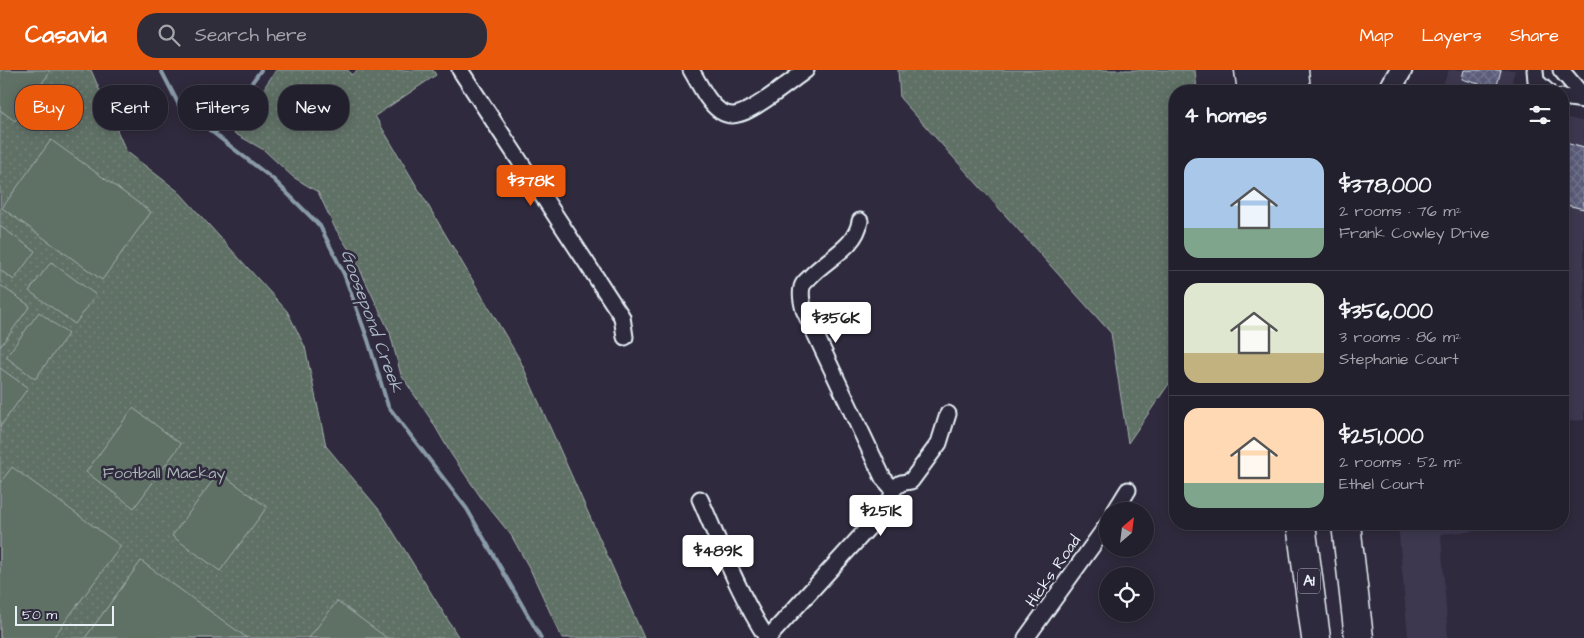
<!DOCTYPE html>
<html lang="en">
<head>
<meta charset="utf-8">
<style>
  body { margin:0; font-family:"Architects Daughter",sans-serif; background:#2f2d3a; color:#f1f3f6; height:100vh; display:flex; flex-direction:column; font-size:19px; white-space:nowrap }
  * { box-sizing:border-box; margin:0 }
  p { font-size:16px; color:#a3a3aa }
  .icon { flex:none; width:28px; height:28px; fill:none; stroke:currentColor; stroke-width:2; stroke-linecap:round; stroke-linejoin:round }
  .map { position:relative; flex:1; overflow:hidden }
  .sheet { position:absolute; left:1169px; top:15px; width:400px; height:445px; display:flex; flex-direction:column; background:#23202e; border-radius:20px; box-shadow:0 2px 12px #0003,0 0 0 1px #403e4a }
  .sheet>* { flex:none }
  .top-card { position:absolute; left:15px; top:15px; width:475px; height:45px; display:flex; gap:10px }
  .needle { width:32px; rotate:28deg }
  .fabs { position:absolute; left:1099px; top:432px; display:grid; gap:10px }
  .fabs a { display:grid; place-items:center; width:55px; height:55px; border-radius:50%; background:#23202e; box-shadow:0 2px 12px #0003,0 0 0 1px #403e4a; font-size:25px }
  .scale { position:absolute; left:15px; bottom:12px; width:99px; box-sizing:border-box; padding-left:5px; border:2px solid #e8f1f8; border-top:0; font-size:14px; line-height:18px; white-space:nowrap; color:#e8f1f8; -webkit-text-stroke:4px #2f2a3d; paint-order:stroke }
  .price { position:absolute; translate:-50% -42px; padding:0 11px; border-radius:5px; background:#fff; color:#222; font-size:16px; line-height:32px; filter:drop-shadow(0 1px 2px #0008) }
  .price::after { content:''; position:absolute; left:50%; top:30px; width:15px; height:11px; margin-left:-8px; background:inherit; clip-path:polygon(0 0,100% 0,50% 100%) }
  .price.active { background:#ea580c; color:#fff }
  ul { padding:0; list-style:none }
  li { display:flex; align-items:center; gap:15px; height:125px; padding:0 15px }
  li+li { border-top:1px solid #403e4a }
  li span { display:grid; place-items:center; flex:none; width:140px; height:100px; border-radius:15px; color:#555 }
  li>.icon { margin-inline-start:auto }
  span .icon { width:60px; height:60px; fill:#fffc; stroke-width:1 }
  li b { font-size:21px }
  h2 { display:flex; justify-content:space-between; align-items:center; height:60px; padding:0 15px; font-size:21px }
  .tag { padding:0 18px; border-radius:20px; background:#23202e; box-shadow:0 2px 12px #0003,0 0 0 1px #403e4a; font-size:18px; line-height:45px }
  .tag.active { background:#ea580c; color:#fff }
  header { display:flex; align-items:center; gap:30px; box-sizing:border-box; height:70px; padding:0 25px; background:#ea580c; color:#fff }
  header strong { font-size:24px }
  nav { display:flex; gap:28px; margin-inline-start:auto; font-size:18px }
  .search { width:350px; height:45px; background:#2f2d3a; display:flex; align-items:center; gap:12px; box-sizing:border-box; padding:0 18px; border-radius:20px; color:#a3a3aa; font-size:19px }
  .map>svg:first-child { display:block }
</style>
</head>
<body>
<header>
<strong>Casavia</strong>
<div class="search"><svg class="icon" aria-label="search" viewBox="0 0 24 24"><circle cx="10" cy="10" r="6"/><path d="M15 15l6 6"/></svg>Search here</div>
<nav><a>Map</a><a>Layers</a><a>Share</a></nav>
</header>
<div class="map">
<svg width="1584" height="568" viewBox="0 0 1584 568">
  <defs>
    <pattern id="grass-dots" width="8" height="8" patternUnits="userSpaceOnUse" patternTransform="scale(1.25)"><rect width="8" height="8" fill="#5f6f65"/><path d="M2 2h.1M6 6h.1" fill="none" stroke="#76847c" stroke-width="1.8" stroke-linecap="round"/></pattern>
    <pattern id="building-cross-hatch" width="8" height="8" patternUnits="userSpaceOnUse" patternTransform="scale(1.25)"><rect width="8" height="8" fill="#5b5c7a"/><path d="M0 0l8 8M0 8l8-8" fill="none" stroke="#73748e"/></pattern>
  </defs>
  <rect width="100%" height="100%" fill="#2f2a3d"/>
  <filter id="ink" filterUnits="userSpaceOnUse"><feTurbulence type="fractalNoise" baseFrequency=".02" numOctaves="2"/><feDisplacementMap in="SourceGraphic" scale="10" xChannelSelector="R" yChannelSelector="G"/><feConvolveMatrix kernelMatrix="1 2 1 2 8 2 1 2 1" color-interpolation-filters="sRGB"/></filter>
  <g filter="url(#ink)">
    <g fill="#3c394f">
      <polygon points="1449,0 1515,0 1512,10 1517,21 1440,21"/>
      <polygon points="1562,46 1584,52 1584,350 1563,352"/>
      <polygon points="1398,454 1553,454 1441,464 1448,568 1408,568"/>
    </g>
    <g fill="url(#grass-dots)" stroke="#a4b0ae">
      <polygon points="0,0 91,0 126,81 179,122 287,241 305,277 326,376 381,442 459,568 0,568"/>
      <polygon points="276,0 348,0 351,5 358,0 433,0 436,5 375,46 520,290 644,568 562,568 531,501 511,465 482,429 451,384 432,351 401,305 390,263 355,189 335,158 318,122 293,107 264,80 234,63"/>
      <polygon points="898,0 1195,0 1197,21 1175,21 1175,305 1128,373 1111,263 900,28"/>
    </g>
    <g fill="#5f6f65" stroke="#a4b0ae">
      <polygon points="0,0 47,0 50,2 15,51 0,40"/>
      <polygon points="51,70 151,142 102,210 2,138"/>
      <polygon points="0,156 35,181 14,210 0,200"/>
      <polygon points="51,192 96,225 75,254 29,221"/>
      <polygon points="0,215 30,236 0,277"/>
      <polygon points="39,242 68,264 35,309 6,287"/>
      <polygon points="0,298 28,318 0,357"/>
      <polygon points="133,338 181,374 134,438 86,402"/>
      <polygon points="12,397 121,476 53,568 0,568 0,413"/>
      <polygon points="219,402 267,437 220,501 172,466"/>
      <polygon points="141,491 247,568 85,568"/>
      <polygon points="337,531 387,568 309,568"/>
    </g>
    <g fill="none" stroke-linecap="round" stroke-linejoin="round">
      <g stroke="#899aa9" stroke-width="4">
        <polyline points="161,0 180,37 274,110 320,156 344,204 368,270 388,336 467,439 541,568"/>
        <polyline points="215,63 261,0"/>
      </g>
    </g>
    <g fill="url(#building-cross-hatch)" stroke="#e8f1f8">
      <polygon points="1464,0 1501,0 1496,19 1462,9"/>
      <polygon points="1562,72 1584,78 1584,139 1562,134"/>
    </g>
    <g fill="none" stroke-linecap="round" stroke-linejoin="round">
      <g stroke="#e8f1f8" stroke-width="19">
        <g id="street">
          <polyline points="460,0 622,247 625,267"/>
          <path d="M691,0c8,13 16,32 29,41 5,3 12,5 18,3 16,-3 53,-33 68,-44"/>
          <polyline points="1535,0 1536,11 1547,21"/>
          <polyline points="1561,0 1584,27"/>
          <polyline points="1562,27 1584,30"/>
          <path d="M860,151c-4,27 -35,38 -51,57 -3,3 -6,5 -7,9 -2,8 0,16 2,23l79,168 10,11"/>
          <path d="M700,429c21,47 39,96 67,139"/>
          <polyline points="1115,441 1128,420"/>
          <polyline points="768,568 890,434 893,419 901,413 911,411 939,373 948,344"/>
          <polyline points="1026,568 1108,454"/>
        </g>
      </g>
      <g stroke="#e8f1f8" stroke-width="25">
        <polyline id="secondary" points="1389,21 1401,0"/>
      </g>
      <g stroke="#e8f1f8" stroke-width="31">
        <g id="highway">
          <polyline points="1249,0 1252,21"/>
          <polyline points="1272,0 1274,21"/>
          <polyline points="1294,0 1296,21"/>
          <polyline points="1301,454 1316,568"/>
          <polyline points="1346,454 1359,568"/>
        </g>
      </g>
      <use href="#street" stroke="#2f2a3d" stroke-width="15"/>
      <use href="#secondary" stroke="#2f2a3d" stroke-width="21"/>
      <use href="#highway" stroke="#2f2a3d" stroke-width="28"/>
    </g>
  </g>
  <g text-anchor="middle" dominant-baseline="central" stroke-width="5" stroke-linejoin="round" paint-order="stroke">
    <rect fill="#2f2a3d" stroke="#b0b5c0" stroke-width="1" x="1298" y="498.5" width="22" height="25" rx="4"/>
    <g font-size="15" font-weight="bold" fill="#e8f1f8">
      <text x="1309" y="511">A1</text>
    </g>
    <g font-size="16" fill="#aab6b6" stroke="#2f2a3d">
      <text x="164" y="403">Football Mackay</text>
    </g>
    <g font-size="16" fill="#e8f1f8" stroke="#2f2a3d">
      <text transform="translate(1053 501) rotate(-55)">Hicks Road</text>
    </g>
    <g font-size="18" font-style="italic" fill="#a9b7c4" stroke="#2f2a3d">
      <text transform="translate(372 251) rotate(70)">Goosepond Creek</text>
    </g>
  </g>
</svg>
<div class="fabs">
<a><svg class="needle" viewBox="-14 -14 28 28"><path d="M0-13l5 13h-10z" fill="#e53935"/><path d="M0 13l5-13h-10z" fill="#a3a3aa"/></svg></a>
<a><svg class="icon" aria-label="locate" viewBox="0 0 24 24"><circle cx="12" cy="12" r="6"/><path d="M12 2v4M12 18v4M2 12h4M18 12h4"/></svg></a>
</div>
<div class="scale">50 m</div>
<b class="price active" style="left:531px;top:137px">$378K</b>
<b class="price" style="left:836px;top:274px">$356K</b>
<b class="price" style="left:881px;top:467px">$251K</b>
<b class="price" style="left:718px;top:507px">$489K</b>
<div class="top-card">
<a class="tag active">Buy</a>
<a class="tag">Rent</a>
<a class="tag">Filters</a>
<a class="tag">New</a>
</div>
<section class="sheet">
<h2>4 homes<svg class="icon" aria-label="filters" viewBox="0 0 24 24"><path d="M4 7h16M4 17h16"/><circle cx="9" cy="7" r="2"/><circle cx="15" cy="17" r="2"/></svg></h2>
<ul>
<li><span style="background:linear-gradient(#a9c7e8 70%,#7fa58c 0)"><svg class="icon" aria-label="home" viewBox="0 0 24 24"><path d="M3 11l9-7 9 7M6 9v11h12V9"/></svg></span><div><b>$378,000</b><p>2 rooms · 76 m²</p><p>Frank Cowley Drive</p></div></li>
<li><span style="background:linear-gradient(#dfe7d0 70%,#c2b280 0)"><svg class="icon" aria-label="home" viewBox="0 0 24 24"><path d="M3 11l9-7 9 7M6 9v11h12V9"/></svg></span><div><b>$356,000</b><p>3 rooms · 86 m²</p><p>Stephanie Court</p></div></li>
<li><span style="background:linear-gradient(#ffd9b3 75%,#7fa58c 0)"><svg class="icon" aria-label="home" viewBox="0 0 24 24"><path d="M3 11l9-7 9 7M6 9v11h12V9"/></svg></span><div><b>$251,000</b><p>2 rooms · 52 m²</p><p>Ethel Court</p></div></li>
</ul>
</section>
</div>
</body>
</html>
